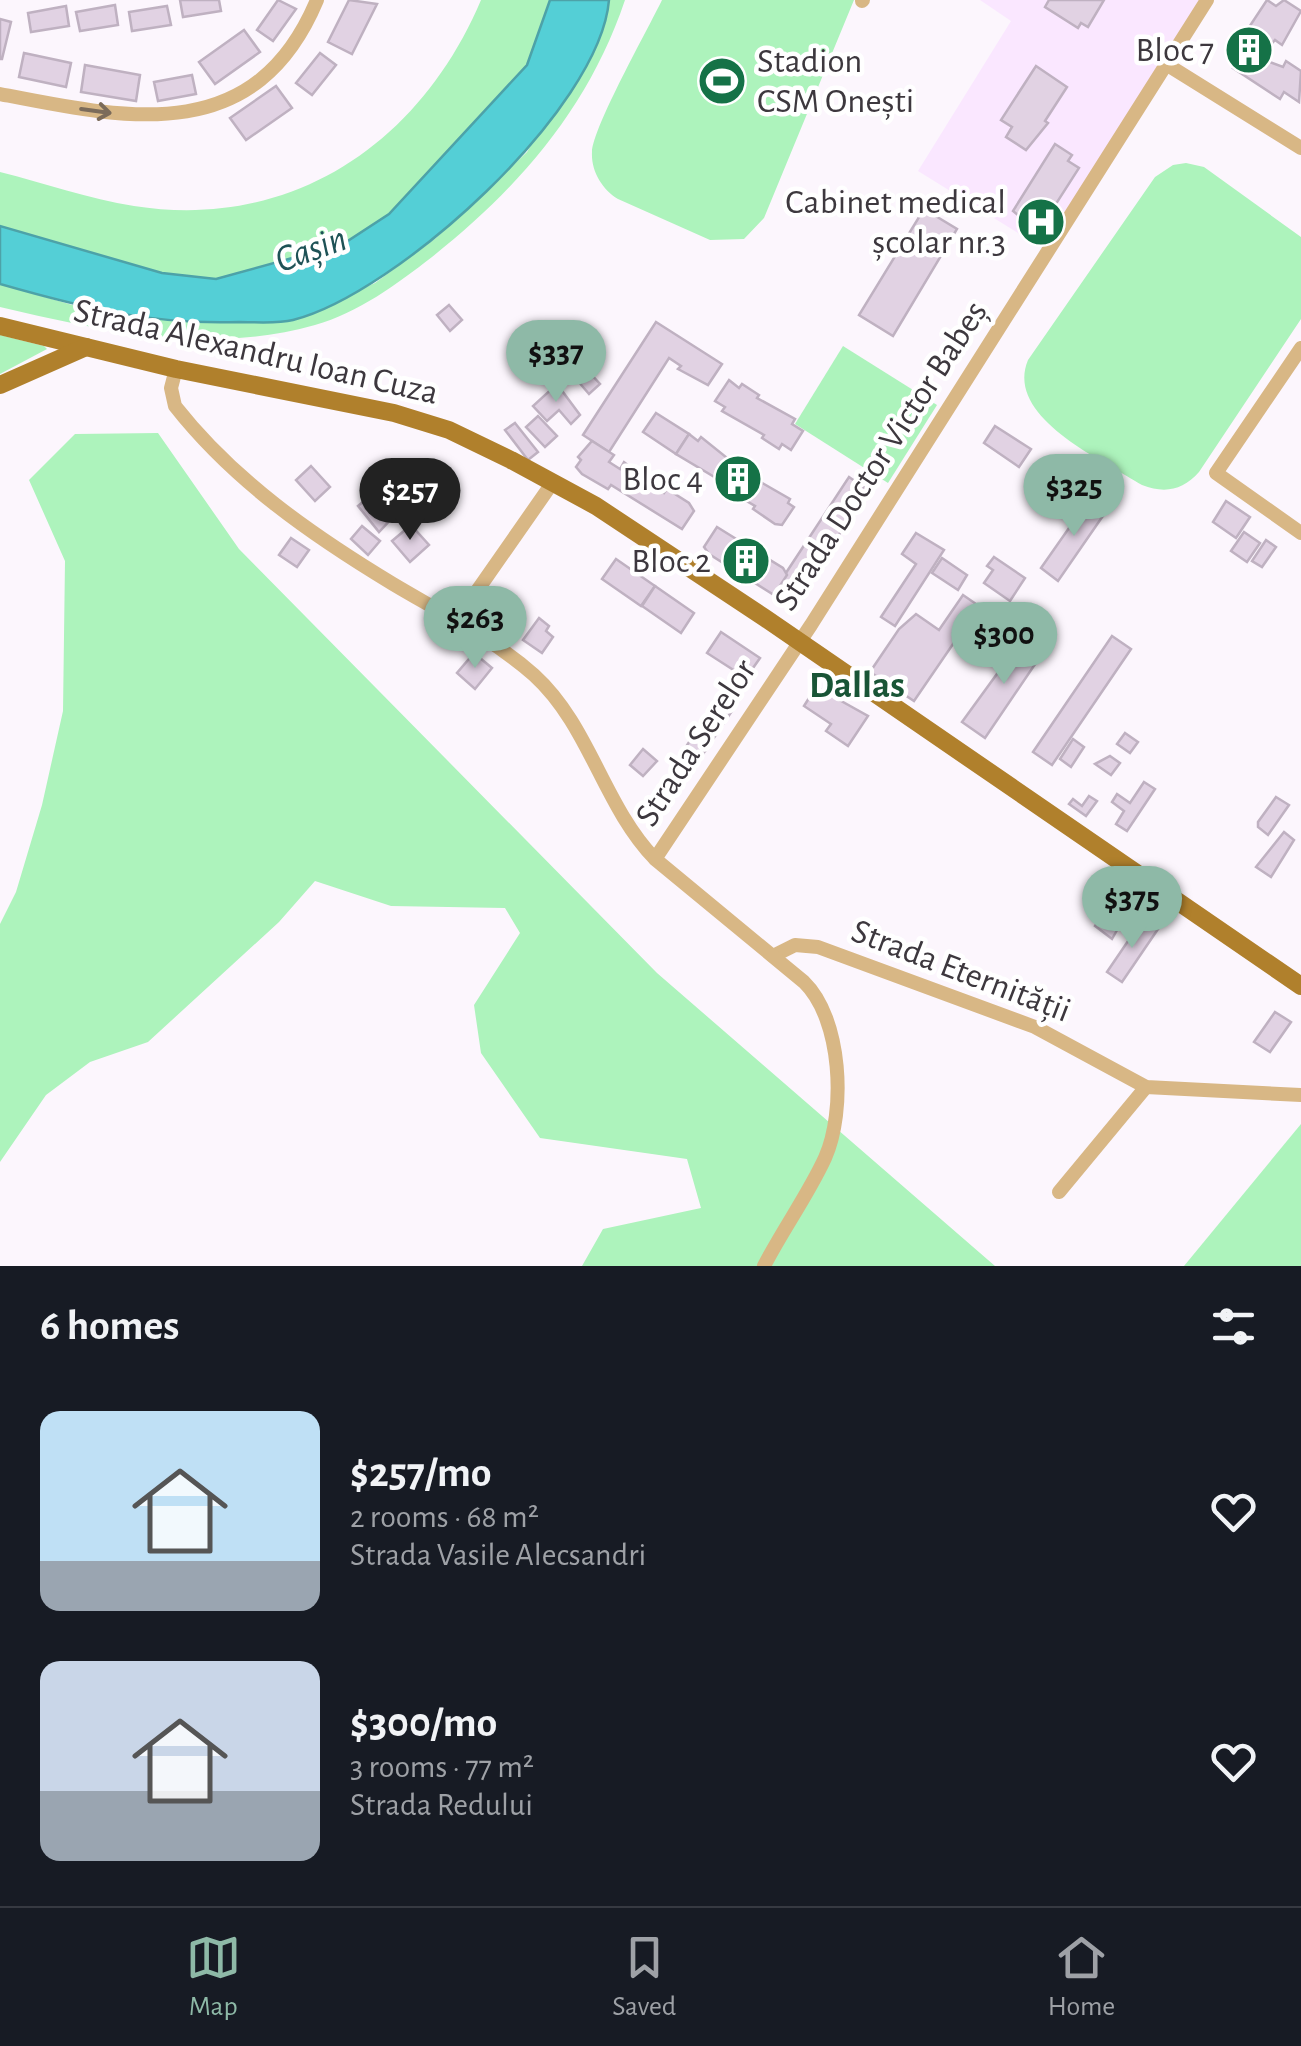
<!DOCTYPE html>
<html lang="en">
<head>
<meta charset="utf-8">
<style>
  body { margin:0; font-family:"Alegreya Sans",sans-serif; background:#20242c; color:#f1f3f6; height:100vh; display:flex; flex-direction:column; font-size:38px; white-space:nowrap }
  * { box-sizing:border-box; margin:0 }
  p { font-size:32px; color:#9ea1a6 }
  .icon { flex:none; width:55px; height:55px; fill:none; stroke:currentColor; stroke-width:2; stroke-linecap:round; stroke-linejoin:round }
  .map { position:relative; height:1266px; overflow:hidden }
  .drawer { display:flex; flex-direction:column; background:#171b24; flex:1 }
  .drawer>* { flex:none }
  .price { position:absolute; translate:-50% -85px; padding:0 22px; border-radius:35px; background:#8eb9a7; color:#111; font-size:32px; line-height:65px; filter:drop-shadow(0 2px 5px #0008) }
  .price::after { content:''; position:absolute; left:50%; top:60px; width:30px; height:22px; margin-left:-15px; background:inherit; clip-path:polygon(0 0,100% 0,50% 100%) }
  .price.current { background:#222; color:#fff }
  ul { padding:0; list-style:none }
  li { display:flex; align-items:center; gap:30px; height:250px; padding:0 40px }
  li span { display:grid; place-items:center; flex:none; width:280px; height:200px; border-radius:20px; color:#555 }
  li>.icon { margin-inline-start:auto }
  span .icon { width:120px; height:120px; fill:#fffc; stroke-width:1 }
  li b { font-size:42px }
  h2 { display:flex; justify-content:space-between; align-items:center; height:120px; padding:0 40px; font-size:42px }
  .tab-bar { display:flex; justify-content:space-around; align-items:center; height:140px; border-top:2px solid #363941; background:#171b24; font-size:28px; color:#9ea1a6 }
  .tab-bar a { display:grid; justify-items:center; gap:5px }
  .tab-bar .current { color:#8eb9a7 }
  .map>svg:first-child { display:block }
</style>
</head>
<body>
<div class="map">
<svg width="1301" height="1266" viewBox="0 0 1301 1266">
  <rect width="100%" height="100%" fill="#fcf6fd"/>
  <polygon fill="#fae7ff" points="980,0 1207,0 1047,251 918,171 1011,21"/>
  <g fill="#adf3bc">
    <path d="M481,0h69l-23,65 -138,149 -46,30 -127,35 -54,-6 -162,-47v-54c44,11 89,27 134,34 159,25 287,-64 347,-206z"/>
    <path d="M609,0h16c-36,107 -105,187 -193,257 -35,27 -74,56 -117,68 -105,30 -212,6 -315,-18v-23l100,29 192,7 83,-37 61,-45 91,-86 80,-135z"/>
    <path d="M662,0h192l-90,218 -20,21 -34,1 -92,-41c-16,-10 -27,-28 -26,-47 1,-25 56,-123 70,-152z"/>
    <path d="M1186,163l18,4 97,70v82l-102,153c-16,18 -34,22 -57,13 -39,-25 -138,-68 -114,-125l127,-183 18,-12z"/>
    <polygon points="0,335 44,346 47,349 0,374"/>
    <polygon points="843,346 937,405 888,483 795,424"/>
    <polygon points="158,433 239,549 657,973 995,1266 582,1266 603,1229 701,1208 687,1159 540,1138 481,1053 474,1005 520,933 505,908 391,906 315,881 279,922 148,1042 90,1062 46,1095 0,1162 0,924 16,892 42,805 63,711 65,561 29,480 75,434"/>
    <polygon points="1301,1124 1301,1266 1184,1266"/>
  </g>
  <path fill="#54cfd6" stroke="#4da2a8" stroke-width="2.5" d="M550,0h59c-9,110 -213,294 -316,320 -16,4 -37,2 -54,2 -88,3 -155,-14 -239,-38v-58l162,47 54,6 127,-35 46,-30 138,-149z"/>
  <g fill="#e1d2e3" stroke="#bfb1c1" stroke-width="2.5">
    <polygon points="180,0 219,0 221,11 183,17"/>
    <polygon points="278,0 296,9 273,41 257,30"/>
    <polygon points="349,0 377,4 352,54 328,42"/>
    <polygon points="1049,0 1104,0 1088,27 1081,23 1078,28 1045,7"/>
    <polygon points="1267,0 1276,6 1284,0 1301,11 1282,45 1275,40 1259,58 1283,67 1286,61 1301,71 1299,102 1284,92 1280,99 1233,68 1239,58 1232,53"/>
    <polygon points="115,5 118,25 80,31 76,12"/>
    <polygon points="66,6 69,26 31,32 28,13"/>
    <polygon points="167,6 171,25 132,31 129,12"/>
    <polygon points="0,19 11,22 2,59 0,59"/>
    <polygon points="244,30 260,52 215,84 199,62"/>
    <polygon points="24,53 71,63 66,87 19,77"/>
    <polygon points="320,53 336,65 312,95 296,83"/>
    <polygon points="85,65 140,75 136,101 81,92"/>
    <polygon points="1036,66 1067,87 1045,121 1048,123 1026,150 1006,137 1012,127 1001,120"/>
    <polygon points="192,75 196,94 158,101 154,82"/>
    <polygon points="276,86 292,108 246,140 230,118"/>
    <polygon points="1055,144 1072,155 1068,161 1079,168 1038,232 1013,211"/>
    <polygon points="924,209 957,229 893,336 859,315"/>
    <polygon points="449,305 462,320 450,331 437,315"/>
    <polygon points="656,322 722,364 708,385 678,369 681,366 669,358 609,452 583,435"/>
    <polygon points="588,371 600,384 589,394 577,380"/>
    <polygon points="729,380 739,388 742,384 759,395 757,398 795,419 792,424 803,431 791,450 782,444 779,449 762,438 764,435 722,411 725,407 715,401"/>
    <polygon points="557,384 580,415 571,424 559,410 547,421 533,406"/>
    <polygon points="656,413 689,434 676,454 643,432"/>
    <polygon points="538,416 557,436 545,447 526,427"/>
    <polygon points="515,423 538,452 528,460 505,430"/>
    <polygon points="995,426 1031,449 1019,467 984,443"/>
    <polygon points="689,434 698,441 701,437 732,462 734,459 759,476 757,480 790,499 788,503 794,507 782,525 775,524 753,509 755,506 719,485 721,481 676,454"/>
    <polygon points="592,441 614,455 609,462 620,469 624,462 664,493 667,489 689,503 694,511 682,529 611,485 608,489 582,474 576,467 581,460 578,457"/>
    <polygon points="311,466 330,487 315,501 296,480"/>
    <polygon points="849,477 868,490 800,595 780,582"/>
    <polygon points="376,491 395,515 379,532 358,506"/>
    <polygon points="1090,498 1107,510 1058,581 1041,568"/>
    <polygon points="1226,501 1250,517 1236,538 1213,522"/>
    <polygon points="411,525 429,545 410,562 392,541"/>
    <polygon points="362,526 380,541 368,555 351,539"/>
    <polygon points="717,527 783,568 787,575 774,595 709,554 704,547"/>
    <polygon points="1244,532 1260,543 1247,562 1231,551"/>
    <polygon points="916,533 944,550 895,626 881,617 916,564 902,554"/>
    <polygon points="291,538 309,550 297,567 279,555"/>
    <polygon points="1266,540 1276,547 1262,567 1252,561"/>
    <polygon points="994,557 1025,578 1010,601 984,583 993,570 987,566"/>
    <polygon points="942,558 967,575 958,590 932,573"/>
    <polygon points="616,559 655,586 641,606 602,579"/>
    <polygon points="655,586 694,613 681,633 642,606"/>
    <polygon points="963,595 979,606 914,701 870,672 899,629 916,614 939,630"/>
    <polygon points="539,618 549,626 546,631 553,637 542,653 523,640"/>
    <polygon points="721,632 760,658 746,678 707,653"/>
    <polygon points="1026,634 1046,648 985,738 962,722"/>
    <polygon points="1112,636 1131,649 1052,765 1033,752"/>
    <polygon points="474,653 492,668 475,689 457,673"/>
    <polygon points="816,687 868,716 848,746 826,731 831,724 804,706"/>
    <polygon points="718,698 734,708 689,775 674,765"/>
    <polygon points="1125,733 1138,742 1130,753 1117,744"/>
    <polygon points="1073,739 1084,747 1071,767 1060,759"/>
    <polygon points="643,749 657,761 643,776 630,765"/>
    <polygon points="1110,756 1120,763 1111,775 1095,764"/>
    <polygon points="1144,782 1155,789 1127,831 1116,824 1124,811 1112,802 1117,794 1130,803"/>
    <polygon points="1089,796 1097,801 1086,816 1069,804 1073,799 1082,806"/>
    <polygon points="1276,797 1289,805 1268,835 1258,827 1258,822"/>
    <polygon points="1284,832 1294,840 1271,877 1256,867"/>
    <polygon points="1111,902 1125,916 1112,939 1095,926"/>
    <polygon points="1143,919 1158,929 1122,982 1107,972"/>
    <polygon points="1275,1012 1291,1022 1270,1052 1254,1042"/>
  </g>
  <g fill="none" stroke-linecap="round" stroke-linejoin="round">
    <g stroke="#d8b785" stroke-width="14">
      <polyline points="862,1 863,0"/>
      <polyline points="1166,64 1301,148"/>
      <path d="M0,94c127,25 255,54 317,-94"/>
      <polyline points="1301,348 1216,473 1301,533"/>
      <path d="M176,369l-5,19 4,18c59,75 137,129 218,178 47,28 99,54 141,91 56,51 69,130 121,184"/>
      <polyline points="456,621 553,482"/>
      <polyline points="773,956 795,945 818,947 1035,1027 1146,1087 1301,1095"/>
      <polyline points="1059,1192 1146,1087"/>
      <path d="M764,1266c19,-37 44,-71 61,-108 21,-47 17,-139 -21,-176l-149,-123 156,-234 396,-625"/>
    </g>
    <g stroke="#b0802c" stroke-width="18">
      <polyline points="0,326 176,369 394,413 449,430 511,460 596,506 765,618 1301,986"/>
      <polyline points="0,385 86,347"/>
    </g>
  </g>
  <defs><path id="oneway-shaft" d="M-6 0H5M1.5-3L5.5 0L1.5 3" fill="none" stroke-width="1.6" stroke-linecap="round" stroke-linejoin="round" transform="scale(2.5)"/></defs>
  <use stroke="#7b6b5a" href="#oneway-shaft" transform="translate(96 111) rotate(8)"/>
  <defs>
    <g id="building-disc" transform="scale(2.5)"><circle r="9.5" fill="#157247" stroke="#fff"/><path d="M-4-6H4V6H1V3H-1V6H-4ZM-2.5-4.3h1.7v1.8h-1.7ZM.8-4.3h1.7v1.8H.8ZM-2.5-1h1.7V.8h-1.7ZM.8-1h1.7V.8H.8Z" fill="#fff"/></g>
    <g id="stadium-disc" transform="scale(2.5)"><circle r="9.5" fill="#157247" stroke="#fff"/><path d="M0-5a6.5 5 0 1 0 0 10a6.5 5 0 1 0 0-10ZM-3.5-1.8h7v3.6h-7Z" fill="#fff"/></g>
    <g id="hospital-disc" transform="scale(2.5)"><circle r="9.5" fill="#157247" stroke="#fff"/><path d="M-5-5h3v3.5h4V-5h3V5h-3V1.5h-4V5h-3Z" fill="#fff"/></g>
  </defs>
  <g fill-rule="evenodd">
    <use href="#building-disc" x="1249" y="50"/>
    <use href="#stadium-disc" x="722" y="81"/>
    <use href="#hospital-disc" x="1041" y="222"/>
    <use href="#building-disc" x="738" y="479"/>
    <use href="#building-disc" x="746" y="561"/>
  </g>
  <g text-anchor="middle" dominant-baseline="central" stroke-width="9" stroke-linejoin="round" paint-order="stroke">
    <g font-size="35" fill="#3d383e" stroke="#fff" text-anchor="end">
      <text x="1214" y="50">Bloc 7</text>
      <text x="757" y="61" text-anchor="start">Stadion<tspan x="757" dy="40">CSM Onești</tspan></text>
      <text x="1006" y="202">Cabinet medical<tspan x="1006" dy="40">școlar nr.3</tspan></text>
      <text x="703" y="479">Bloc 4</text>
      <text x="711" y="561">Bloc 2</text>
    </g>
    <g font-size="35" fill="#3d383e" stroke="#fff">
      <text transform="translate(256 352) rotate(13)">Strada Alexandru Ioan Cuza</text>
      <text transform="translate(881 456) rotate(-57)">Strada Doctor Victor Babeș</text>
      <text transform="translate(696 743) rotate(-57)">Strada Serelor</text>
      <text transform="translate(961 971) rotate(21)">Strada Eternității</text>
    </g>
    <g font-size="38" font-style="italic" fill="#1e5256" stroke="#fff">
      <text transform="translate(311 250) rotate(-20)">Cașin</text>
    </g>
    <g font-size="38" font-weight="bold" fill="#195536" stroke="#fff">
      <text x="857" y="686">Dallas</text>
    </g>
  </g>
</svg>
<b class="price" style="left:556px;top:405px">$337</b>
<b class="price" style="left:1074px;top:539px">$325</b>
<b class="price current" style="left:410px;top:543px">$257</b>
<b class="price" style="left:475px;top:671px">$263</b>
<b class="price" style="left:1004px;top:687px">$300</b>
<b class="price" style="left:1132px;top:951px">$375</b>
</div>
<section class="drawer">
<h2>6 homes<svg class="icon" aria-label="filters" viewBox="0 0 24 24"><path d="M4 7h16M4 17h16"/><circle cx="9" cy="7" r="2"/><circle cx="15" cy="17" r="2"/></svg></h2>
<ul>
<li><span style="background:linear-gradient(#bfe0f5 75%,#9aa5b1 0)"><svg class="icon" aria-label="home" viewBox="0 0 24 24"><path d="M3 11l9-7 9 7M6 9v11h12V9"/></svg></span><div><b>$257/mo</b><p>2 rooms · 68 m²</p><p>Strada Vasile Alecsandri</p></div><svg class="icon" aria-label="heart" viewBox="0 0 24 24"><path d="M12 20l-8-8c-3-5 5-10 8-4 3-6 11-1 8 4z"/></svg></li>
<li><span style="background:linear-gradient(#c9d6e8 65%,#9aa5b1 0)"><svg class="icon" aria-label="home" viewBox="0 0 24 24"><path d="M3 11l9-7 9 7M6 9v11h12V9"/></svg></span><div><b>$300/mo</b><p>3 rooms · 77 m²</p><p>Strada Redului</p></div><svg class="icon" aria-label="heart" viewBox="0 0 24 24"><path d="M12 20l-8-8c-3-5 5-10 8-4 3-6 11-1 8 4z"/></svg></li>
</ul>
</section>
<nav class="tab-bar">
<a class="current"><svg class="icon" aria-label="map" viewBox="0 0 24 24"><path d="M3 6l6-2 6 2 6-2v14l-6 2-6-2-6 2zM9 4v14M15 6v14"/></svg>Map</a>
<a><svg class="icon" aria-label="saved" viewBox="0 0 24 24"><path d="M7 4h10v16l-5-4-5 4z"/></svg>Saved</a>
<a><svg class="icon" aria-label="home" viewBox="0 0 24 24"><path d="M3 11l9-7 9 7M6 9v11h12V9"/></svg>Home</a>
</nav>
</body>
</html>
